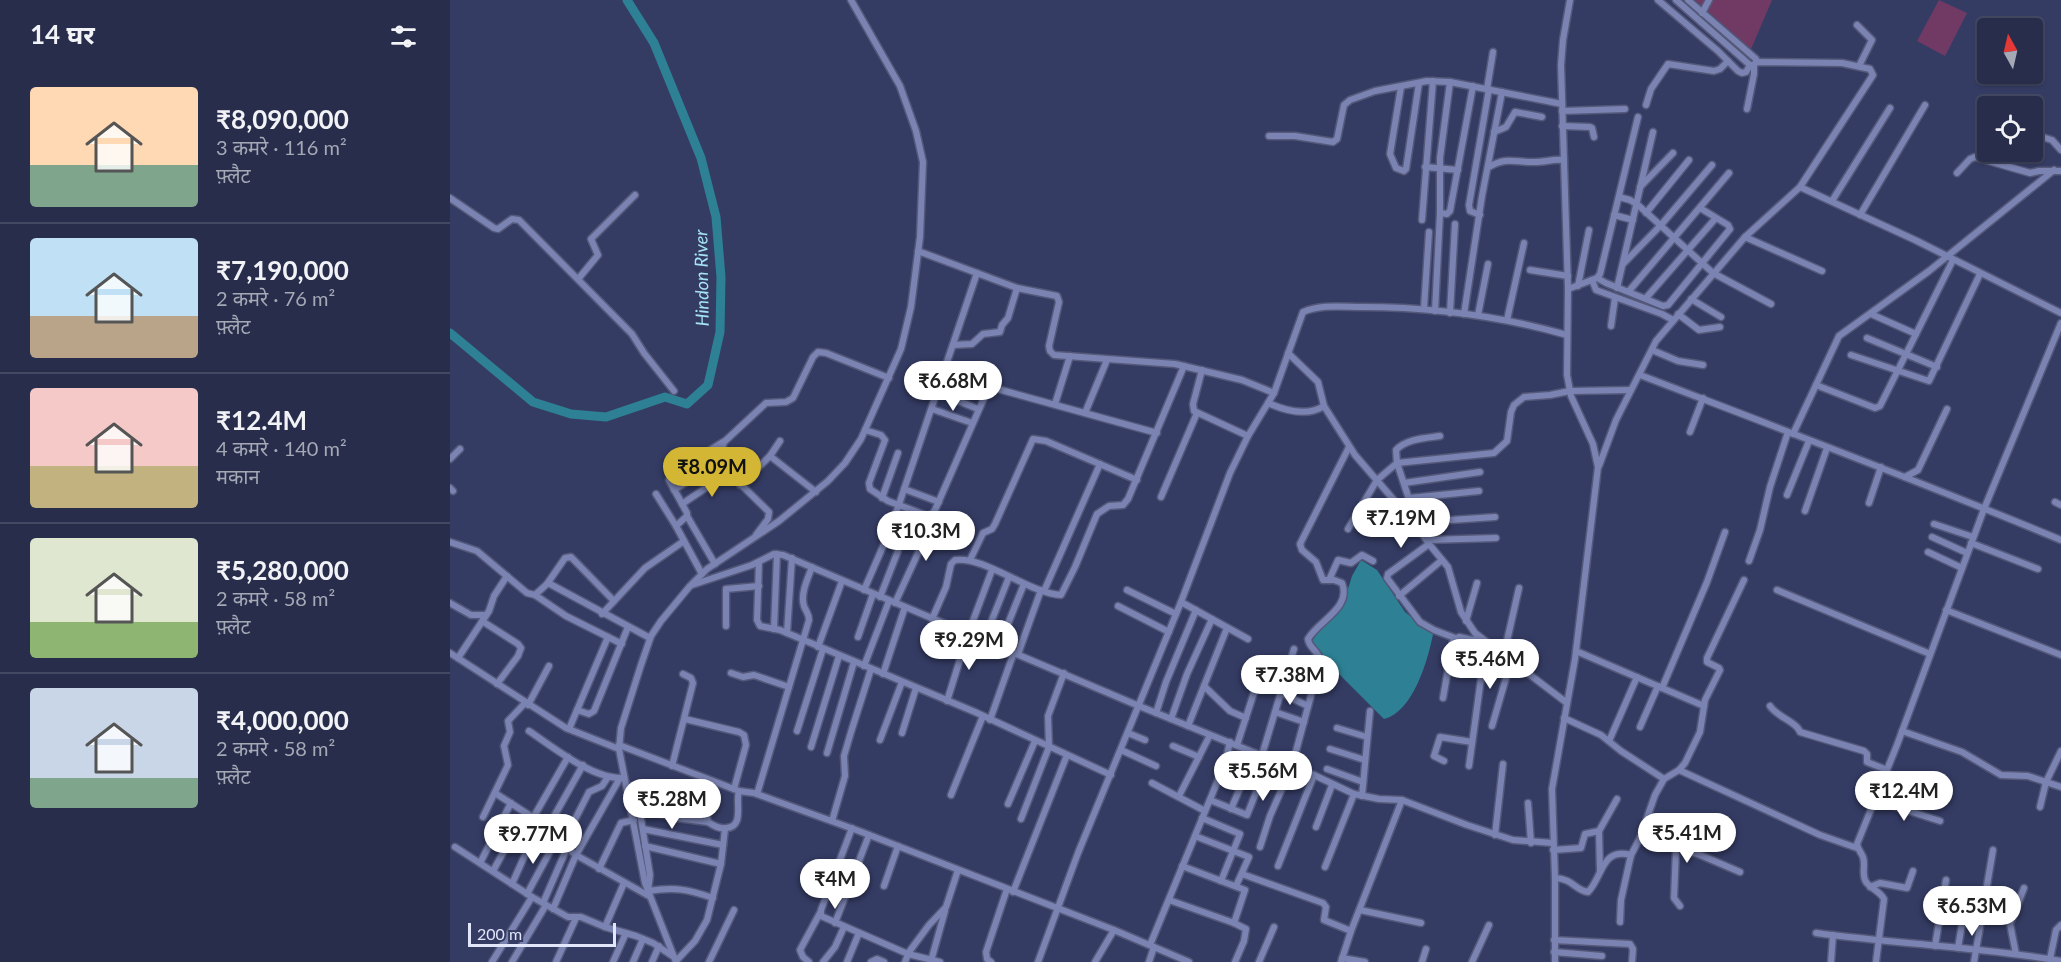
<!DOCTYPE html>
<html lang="hi">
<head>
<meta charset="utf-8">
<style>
  body { margin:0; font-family:Lato,"Noto Sans Devanagari",sans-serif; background:#303552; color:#f1f3f6; height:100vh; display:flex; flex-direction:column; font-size:22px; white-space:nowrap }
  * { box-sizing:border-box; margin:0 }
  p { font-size:20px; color:#a5a8b5 }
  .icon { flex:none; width:33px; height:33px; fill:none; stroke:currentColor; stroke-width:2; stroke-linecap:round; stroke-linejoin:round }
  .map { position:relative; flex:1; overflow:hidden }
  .panel { display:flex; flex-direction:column; background:#282d4b; width:450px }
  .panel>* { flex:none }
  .needle { width:39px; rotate:352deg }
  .fabs { position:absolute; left:1527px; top:18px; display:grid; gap:12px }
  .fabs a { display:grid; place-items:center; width:66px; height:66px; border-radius:6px; background:#282d4b; box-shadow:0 2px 4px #0004,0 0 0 2px #444963; font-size:30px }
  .scale { position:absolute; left:18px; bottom:15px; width:148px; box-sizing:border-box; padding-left:6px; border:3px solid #e2e6fb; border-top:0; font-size:16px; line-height:21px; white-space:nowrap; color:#e2e6fb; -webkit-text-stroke:4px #353c64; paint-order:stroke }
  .price { position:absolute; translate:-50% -51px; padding:0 14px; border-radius:21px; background:#fff; color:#222; font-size:20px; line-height:39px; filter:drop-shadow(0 2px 3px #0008) }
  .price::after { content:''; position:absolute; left:50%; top:36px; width:18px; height:14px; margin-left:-9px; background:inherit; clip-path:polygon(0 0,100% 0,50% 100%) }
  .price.active { background:#d4b635; color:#111 }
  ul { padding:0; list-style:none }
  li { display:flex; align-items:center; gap:18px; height:150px; padding:0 30px }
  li+li { border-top:2px solid #444963 }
  li span { display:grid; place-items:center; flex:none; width:168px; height:120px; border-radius:6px; color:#555 }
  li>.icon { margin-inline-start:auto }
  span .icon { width:72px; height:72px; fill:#fffc; stroke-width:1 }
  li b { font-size:26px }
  h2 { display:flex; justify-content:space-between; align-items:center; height:72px; padding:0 30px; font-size:26px }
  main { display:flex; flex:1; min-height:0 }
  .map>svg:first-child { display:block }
</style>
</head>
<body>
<main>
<section class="panel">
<h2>14 घर<svg class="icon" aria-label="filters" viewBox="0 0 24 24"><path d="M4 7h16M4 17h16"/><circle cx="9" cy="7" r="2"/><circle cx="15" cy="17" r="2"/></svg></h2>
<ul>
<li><span style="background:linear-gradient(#ffd9b3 65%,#7fa58c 0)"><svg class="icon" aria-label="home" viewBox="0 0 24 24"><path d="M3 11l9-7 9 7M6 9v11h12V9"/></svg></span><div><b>₹8,090,000</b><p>3 कमरे · 116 m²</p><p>फ़्लैट</p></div></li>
<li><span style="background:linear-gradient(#bfe0f5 65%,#b9a48a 0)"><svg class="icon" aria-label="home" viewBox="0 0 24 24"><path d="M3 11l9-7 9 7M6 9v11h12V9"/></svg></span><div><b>₹7,190,000</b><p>2 कमरे · 76 m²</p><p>फ़्लैट</p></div></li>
<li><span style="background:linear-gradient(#f6c9c9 65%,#c2b280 0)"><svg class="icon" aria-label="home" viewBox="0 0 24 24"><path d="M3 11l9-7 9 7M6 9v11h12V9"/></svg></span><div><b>₹12.4M</b><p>4 कमरे · 140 m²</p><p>मकान</p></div></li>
<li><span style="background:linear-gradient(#dfe7d0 70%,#8fb573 0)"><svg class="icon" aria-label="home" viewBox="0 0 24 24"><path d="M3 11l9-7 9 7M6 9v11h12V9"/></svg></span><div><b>₹5,280,000</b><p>2 कमरे · 58 m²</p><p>फ़्लैट</p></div></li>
<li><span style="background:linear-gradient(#c9d6e8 75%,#7fa58c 0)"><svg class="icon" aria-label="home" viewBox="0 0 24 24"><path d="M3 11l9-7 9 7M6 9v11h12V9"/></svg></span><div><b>₹4,000,000</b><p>2 कमरे · 58 m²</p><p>फ़्लैट</p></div></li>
</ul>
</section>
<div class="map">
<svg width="1611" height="962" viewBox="0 0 1611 962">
  <rect width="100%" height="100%" fill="#353c64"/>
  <g fill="#703a65">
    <polygon points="1245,0 1322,0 1301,49"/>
    <polygon points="1489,0 1517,13 1495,56 1467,41"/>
  </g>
  <path fill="#2e8194" d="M911,560l16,10 28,42 28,22c-5,26 -20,78 -49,85l-53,-53 -19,-25 36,-52 4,-13z"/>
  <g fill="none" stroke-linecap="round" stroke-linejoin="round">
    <polyline stroke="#2e8194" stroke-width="9" points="0,333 83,402 121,414 156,417 215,397 237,404 258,385 270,332 271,277 266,217 251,158 204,43 177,0"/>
    <g stroke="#54597a" stroke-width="9">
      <g id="minor">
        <polyline points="1208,0 1268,51 1288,71 1292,73 1296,72 1300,65"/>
        <polyline points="1238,0 1306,59 1306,62"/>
        <polyline points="1252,13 1259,0"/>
        <polyline points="1407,25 1422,40 1409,66"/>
        <polyline points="951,87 940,154 946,168 954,171 956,169 969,83"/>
        <polyline points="1037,89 1043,52"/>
        <polyline points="1196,105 1201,89 1218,64 1264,71 1270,69 1278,61"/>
        <polyline points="1297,109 1304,74 1304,65"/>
        <polyline points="1112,111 1175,109"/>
        <polyline points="1112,126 1140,127 1142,128 1144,137"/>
        <polyline points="1044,132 1056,127 1065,112 1092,117"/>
        <polyline points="1582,134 1602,140 1611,150"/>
        <polyline points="819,136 845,136 883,142 887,139 894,105 900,100 925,91 977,81 1000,82 1112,104"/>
        <polyline points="975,167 1008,170"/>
        <path d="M1039,167c18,-11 27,-4 46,-5 10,0 17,-3 29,-2"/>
        <polyline points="1507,173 1520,159 1525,157 1580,173 1589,171 1611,171"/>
        <polyline points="1190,187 1223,153"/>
        <polyline points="1350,187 1465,240 1611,313"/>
        <polyline points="1169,197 1180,200 1188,205 1263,273 1321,304"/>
        <polyline points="0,198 44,228 48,229 62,219 69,220 182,334 194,353 224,391"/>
        <polyline points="1382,201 1440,108"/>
        <polyline points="990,213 997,214 1000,211 1023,86"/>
        <polyline points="1196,213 1239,160"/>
        <polyline points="1030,215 1020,211 1019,205 1039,89"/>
        <polyline points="1164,215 1183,220"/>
        <polyline points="1410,215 1475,105"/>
        <polyline points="972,220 983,81"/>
        <polyline points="1295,237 1372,271"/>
        <polyline points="468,251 567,288 607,296 609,302 599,346 600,351 604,355 725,364 792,380 824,393"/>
        <polyline points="1173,264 1211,225 1262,165"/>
        <polyline points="1080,270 1118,276"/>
        <polyline points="129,278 148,255 141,239 185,195"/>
        <polyline points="1147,278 1156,283 1213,306 1218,305 1280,229 1278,225 1250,208"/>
        <polyline points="1142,280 1146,290 1212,314 1223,320"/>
        <polyline points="1128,286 1139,230"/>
        <polyline points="1167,288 1203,132"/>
        <polyline points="1118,289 1147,278 1150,274 1188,117"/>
        <polyline points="1179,291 1279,173"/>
        <polyline points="1196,298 1265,219"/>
        <polyline points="1241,299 1271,317"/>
        <polyline points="974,308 979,232"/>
        <polyline points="985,311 990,213 990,158 1000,82"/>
        <polyline points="1000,313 1005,224"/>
        <polyline points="1014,314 1032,196 1052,92"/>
        <polyline points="1228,314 1249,330 1270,327"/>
        <polyline points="1421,314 1466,334"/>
        <polyline points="1028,315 1038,264"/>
        <polyline points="1057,320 1074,243"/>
        <polyline points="1161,326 1165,298"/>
        <polyline points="1417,338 1487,367"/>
        <polyline points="503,345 522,344 533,334 550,332 552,325 558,318 567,288"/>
        <polyline points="1202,350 1228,361 1253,365"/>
        <polyline points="838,353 868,382 874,406 905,455 969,529 979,544 998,567 1011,612 1025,633 1117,703"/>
        <polyline points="1401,355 1479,381 1530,274"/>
        <polyline points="752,370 743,404 744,411 798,436"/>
        <path d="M1190,375c141,54 282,107 421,165"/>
        <polyline points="1366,385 1425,408 1430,406 1503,260"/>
        <polyline points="487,392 528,409"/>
        <path d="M818,403c18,8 39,14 56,3"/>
        <polyline points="605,404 620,356"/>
        <polyline points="482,409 522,423"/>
        <polyline points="635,413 657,360"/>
        <polyline points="415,430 431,435 435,440 419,483 420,489 438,501 478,516 483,513 485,510 538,389 544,388 707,433"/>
        <polyline points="1240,432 1253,398"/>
        <polyline points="1343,434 1389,336 1479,271 1604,170"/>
        <path d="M990,436c-15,2 -34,3 -44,14l1,13 18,54 6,5 74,-5"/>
        <polyline points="320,456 366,492"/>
        <polyline points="0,459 10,449"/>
        <polyline points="1149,466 1166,420 1206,341 1295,237 1350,187 1423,75 1420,69 1392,63 1306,62 1304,65 1300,65 1226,0"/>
        <polyline points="1455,477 1468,470 1497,409"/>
        <polyline points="954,483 1030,472"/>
        <polyline points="290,485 320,456 330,441"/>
        <polyline points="0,488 3,491"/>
        <polyline points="454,489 489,502"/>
        <polyline points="224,490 270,462"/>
        <polyline points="206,494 226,526"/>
        <polyline points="1337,495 1359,441"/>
        <polyline points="711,497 747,413"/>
        <polyline points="432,498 448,453"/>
        <polyline points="960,498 1029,491"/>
        <polyline points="1605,502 1611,505"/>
        <polyline points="1419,503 1431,467"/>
        <polyline points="232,504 278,473"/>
        <polyline points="1355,511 1377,448"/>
        <polyline points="237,516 265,564"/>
        <polyline points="1484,524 1523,537"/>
        <polyline points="898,529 927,480 947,463 1044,453 1057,441 1061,412 1064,405 1074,397 1100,395 1120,391 1181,390"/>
        <polyline points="306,535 318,519 319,512 272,466 270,456 274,442 316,403 336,402 343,398 363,357 368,352 376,353 439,378"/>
        <polyline points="1482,537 1517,553"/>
        <polyline points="977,540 1046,538"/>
        <polyline points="0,542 27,551 77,593 85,595 97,584 100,584 200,638"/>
        <polyline points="1521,543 1588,569"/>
        <polyline points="979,544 938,574 937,578 970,622 984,630 1005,638"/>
        <polyline points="1478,552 1512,568"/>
        <polyline points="520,560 533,533 542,529 545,524 583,439 596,441 687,480"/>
        <polyline points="1299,561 1310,530 1320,487 1338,432"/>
        <polyline points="309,562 307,620 310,626 330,630 525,712 661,775"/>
        <polyline points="252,574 226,526 237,516 237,513 219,480 222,474 273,442"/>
        <polyline points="879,580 888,560 901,563 912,555 923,561"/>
        <polyline points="97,584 115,558 121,557 164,601"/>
        <polyline points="242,585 302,565 324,554 333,555 689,706 805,753 864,775 904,794 929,799 952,800 1017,825 1063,840 1103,843"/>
        <polyline points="414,590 441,528 527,273"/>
        <polyline points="677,590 726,614"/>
        <polyline points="1327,590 1480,654"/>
        <polyline points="594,591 650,464"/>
        <polyline points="85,595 116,616 172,644"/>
        <polyline points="949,596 992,560"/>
        <polyline points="430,597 448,551 450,526 444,520"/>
        <polyline points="731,602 798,639"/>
        <polyline points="0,603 21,615 36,615"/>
        <polyline points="445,603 475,538 481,521 481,515"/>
        <polyline points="668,606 719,632"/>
        <polyline points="1496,610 1611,655"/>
        <polyline points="152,614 195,568 234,541"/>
        <path d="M482,619l14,-32 5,-23 4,-4c30,-4 73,33 106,35l14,-28 22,-53 12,-8 14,-1 5,-6 56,-133"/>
        <polyline points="32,621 68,644 71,648 68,656 47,684"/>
        <polyline points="1016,621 1027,583"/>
        <polyline points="276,626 276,589 309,586"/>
        <polyline points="324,629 327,554"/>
        <polyline points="337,633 342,558"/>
        <polyline points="408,637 423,594"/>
        <polyline points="534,640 559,577"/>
        <polyline points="549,646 574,584"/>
        <polyline points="368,647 392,581"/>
        <polyline points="1126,651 1254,706"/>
        <polyline points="0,653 116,728 169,749"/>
        <polyline points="568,654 591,590"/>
        <polyline points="1054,654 1069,588"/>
        <polyline points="8,658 39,611 44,596 57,576"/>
        <polyline points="840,663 868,671"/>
        <polyline points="414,666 439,601"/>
        <polyline points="281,673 293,677 304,675 339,687"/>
        <polyline points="433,674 455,607"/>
        <polyline points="835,677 863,686"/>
        <polyline points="754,686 780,711 796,718"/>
        <polyline points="1212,688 1257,582 1275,532"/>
        <polyline points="831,693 858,706"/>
        <polyline points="993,698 1003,641 1009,637 1022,640 1031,638"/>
        <polyline points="497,701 518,634 542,570"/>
        <polyline points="78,705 99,666"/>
        <path d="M1320,706c7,11 27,16 30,26l64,19 3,3v8l20,8"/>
        <polyline points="127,710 139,714 144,711 178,627"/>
        <polyline points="825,712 854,722"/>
        <polyline points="706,713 716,682 746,610"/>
        <polyline points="1114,718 1151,735 1171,751 1214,779"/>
        <polyline points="235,719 289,732 294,735 296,745 284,789"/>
        <polyline points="721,719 737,674 762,619"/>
        <polyline points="540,720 564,652"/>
        <polyline points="738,726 777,628"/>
        <polyline points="1042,726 1061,661"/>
        <polyline points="1190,727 1208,686"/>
        <polyline points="887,728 917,737"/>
        <polyline points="119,729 158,637"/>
        <path d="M79,731c24,16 62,47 92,47"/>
        <polyline points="347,731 373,649"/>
        <polyline points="1452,731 1512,752 1551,775 1578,776 1611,787"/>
        <polyline points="452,733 466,688"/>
        <polyline points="678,733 695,740"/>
        <polyline points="430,740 452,682"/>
        <polyline points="1159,741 1187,677"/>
        <polyline points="169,745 289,791"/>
        <polyline points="787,745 810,674"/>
        <polyline points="723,746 749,757"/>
        <polyline points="361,747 389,656"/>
        <polyline points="880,749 915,760"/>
        <polyline points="671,750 706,766"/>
        <polyline points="377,753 404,662"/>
        <polyline points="812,755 844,649"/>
        <polyline points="994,761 984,756 990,737 1022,742"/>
        <polyline points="775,763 796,771"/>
        <polyline points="222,766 243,683 241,678 233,674"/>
        <polyline points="1019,766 1036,642"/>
        <polyline points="877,769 913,782"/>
        <polyline points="1229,770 1370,835 1407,848"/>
        <polyline points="702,783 755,811"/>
        <polyline points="45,793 113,837 117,848 126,855 199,896"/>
        <path d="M178,793l73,11 4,4 3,14c6,4 11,7 18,6 19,-1 9,-26 13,-37l15,2 105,38 255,99 75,32"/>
        <path d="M187,794l13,81 -2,16c27,-4 39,-2 65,7"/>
        <path d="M307,794l52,-174c0,-7 -3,-8 -5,-14 -4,-12 4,-28 8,-39"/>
        <polyline points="501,795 533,716"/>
        <polyline points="729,796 760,735"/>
        <polyline points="912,796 920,711"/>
        <polyline points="760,800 797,815 820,758"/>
        <polyline points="1425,800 1490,821"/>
        <polyline points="1078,803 1081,843"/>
        <polyline points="558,804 585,741"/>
        <polyline points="1590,807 1596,782 1611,751"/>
        <polyline points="189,809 226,818 258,822"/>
        <polyline points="781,809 805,753"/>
        <polyline points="33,817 58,765 54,746 60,732 58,721 75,703"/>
        <polyline points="83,818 118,757"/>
        <polyline points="752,818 790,834 771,881"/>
        <polyline points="571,819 599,747 598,716 614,673"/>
        <polyline points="382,821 395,776 394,756 401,732 421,669"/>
        <polyline points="98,827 133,765"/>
        <polyline points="866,827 882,785"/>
        <polyline points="402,828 371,910 371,916 458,954 490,962"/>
        <polyline points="193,829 273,845"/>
        <polyline points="1149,831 1150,871"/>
        <polyline points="1045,835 1053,764"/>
        <polyline points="745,836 799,857 786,886"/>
        <polyline points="1190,838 1248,854 1290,872"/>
        <polyline points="115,839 139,792 152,786 158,777"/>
        <polyline points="195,846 271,864"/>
        <polyline points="5,847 82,897 118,917 131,917 155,927 186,936 203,943 224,957"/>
        <path d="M810,847l10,-31 22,-50 28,-104c0,-11 -11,-13 -12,-23 10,-18 44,-31 34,-56l-8,-3h-11l-7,-18 -14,-12 -2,-6 49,-97"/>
        <polyline points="1226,849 1224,898 1230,906"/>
        <polyline points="1103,850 1131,848 1135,834 1149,831 1167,799"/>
        <polyline points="30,863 61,803"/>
        <polyline points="732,866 795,890 784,923"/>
        <polyline points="828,866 864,775"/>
        <polyline points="875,867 904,794"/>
        <polyline points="149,869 171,823 184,820"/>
        <polyline points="43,871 64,833"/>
        <polyline points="792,874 873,903 876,907 874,920 901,931"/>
        <path d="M1105,878c19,1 19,12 33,14 15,-15 13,-45 43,-37"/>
        <polyline points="62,884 83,837"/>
        <polyline points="434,886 448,846"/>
        <polyline points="1420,887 1430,883 1457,888 1463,871"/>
        <polyline points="563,892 617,755"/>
        <polyline points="77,894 103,846"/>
        <polyline points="719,900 784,923 796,929 794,941 785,962"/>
        <polyline points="93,903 117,848"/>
        <polyline points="103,909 126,855 170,778"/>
        <polyline points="910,910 971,923"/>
        <polyline points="1170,922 1171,900 1181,855 1190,838 1205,795 1214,779 1229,770 1235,763 1250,732 1255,700 1270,670 1269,668 1257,662 1257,658 1294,580"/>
        <polyline points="385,923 419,835"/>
        <polyline points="155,927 174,883"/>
        <path d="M1366,933c81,11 164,14 245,28"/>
        <polyline points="1104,940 1180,944 1183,949 1182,962"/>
        <polyline points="700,945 775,763 780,742"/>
        <polyline points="1485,946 1496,880"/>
        <polyline points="1508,948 1515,906"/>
        <polyline points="1104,952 1152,956"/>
        <polyline points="1566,954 1560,924 1574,888"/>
        <polyline points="892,958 915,962"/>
        <polyline points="1600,959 1606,930 1611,925"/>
        <polyline points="226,961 245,941 257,920 271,864 275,829"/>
        <polyline points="481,961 495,911"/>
        <polyline points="42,962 82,897"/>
        <polyline points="62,962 96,905"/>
        <polyline points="106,962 126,918"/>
        <polyline points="163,962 176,933"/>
        <polyline points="183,962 193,939"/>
        <polyline points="202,962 209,946"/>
        <polyline points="226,962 195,883 169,749 171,728 191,665 201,636 211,621 240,586 257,569 329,521 378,481 395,463 411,439 451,349 461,307 470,237 473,162 466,131 450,86 401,0"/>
        <polyline points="259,962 284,910"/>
        <polyline points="359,962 353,957 350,950 370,913"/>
        <polyline points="373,962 385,947 394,927"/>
        <polyline points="397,962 409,933"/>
        <polyline points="421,962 427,959 434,962"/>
        <polyline points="455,962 459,952 479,925 496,907 508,870"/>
        <polyline points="541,962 537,959 536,952 557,889"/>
        <path d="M588,962l40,-109 103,-251 49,-129 18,-37 26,-43 29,-81c18,-8 40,-5 59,-5 70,0 138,9 205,28"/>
        <polyline points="645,962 664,930"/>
        <polyline points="699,962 704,947"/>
        <polyline points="809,962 824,927"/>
        <polyline points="891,962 901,931 952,800"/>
        <polyline points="972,962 976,949"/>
        <polyline points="1022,962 1039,925"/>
        <polyline points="1105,962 1105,878 1102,789 1125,659 1148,467 1143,444 1121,396 1117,375 1118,289 1111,65 1113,40 1120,0"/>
        <polyline points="1381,962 1383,935"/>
        <path d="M1426,962l8,-63c-4,-8 -13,-10 -18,-17 -5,-8 0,-16 -3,-25 -2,-5 -5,-7 -6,-13l40,-99 87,-236 77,-186"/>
        <polyline points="1524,962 1543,850"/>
      </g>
    </g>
    <use href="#minor" stroke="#7a83b1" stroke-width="6"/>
  </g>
  <g text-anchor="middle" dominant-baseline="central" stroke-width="6" stroke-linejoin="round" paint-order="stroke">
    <g font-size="18" font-style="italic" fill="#a4e4f4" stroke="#353c64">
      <text transform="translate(251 278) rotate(-91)">Hindon River</text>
    </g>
  </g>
</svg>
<div class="fabs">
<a><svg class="needle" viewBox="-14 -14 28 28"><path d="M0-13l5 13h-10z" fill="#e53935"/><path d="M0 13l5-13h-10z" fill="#a5a8b5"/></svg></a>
<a><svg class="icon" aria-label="locate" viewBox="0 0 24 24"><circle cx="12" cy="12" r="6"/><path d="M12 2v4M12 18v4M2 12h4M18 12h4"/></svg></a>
</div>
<div class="scale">200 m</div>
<b class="price" style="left:503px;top:412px">₹6.68M</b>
<b class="price active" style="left:262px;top:498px">₹8.09M</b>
<b class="price" style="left:951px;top:549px">₹7.19M</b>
<b class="price" style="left:476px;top:562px">₹10.3M</b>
<b class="price" style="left:519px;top:671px">₹9.29M</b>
<b class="price" style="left:1040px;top:690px">₹5.46M</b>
<b class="price" style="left:840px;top:706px">₹7.38M</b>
<b class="price" style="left:813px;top:802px">₹5.56M</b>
<b class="price" style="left:1454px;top:822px">₹12.4M</b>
<b class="price" style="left:222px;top:830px">₹5.28M</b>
<b class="price" style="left:1237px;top:864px">₹5.41M</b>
<b class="price" style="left:83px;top:865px">₹9.77M</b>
<b class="price" style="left:385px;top:910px">₹4M</b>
<b class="price" style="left:1522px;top:937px">₹6.53M</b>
</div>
</main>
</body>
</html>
